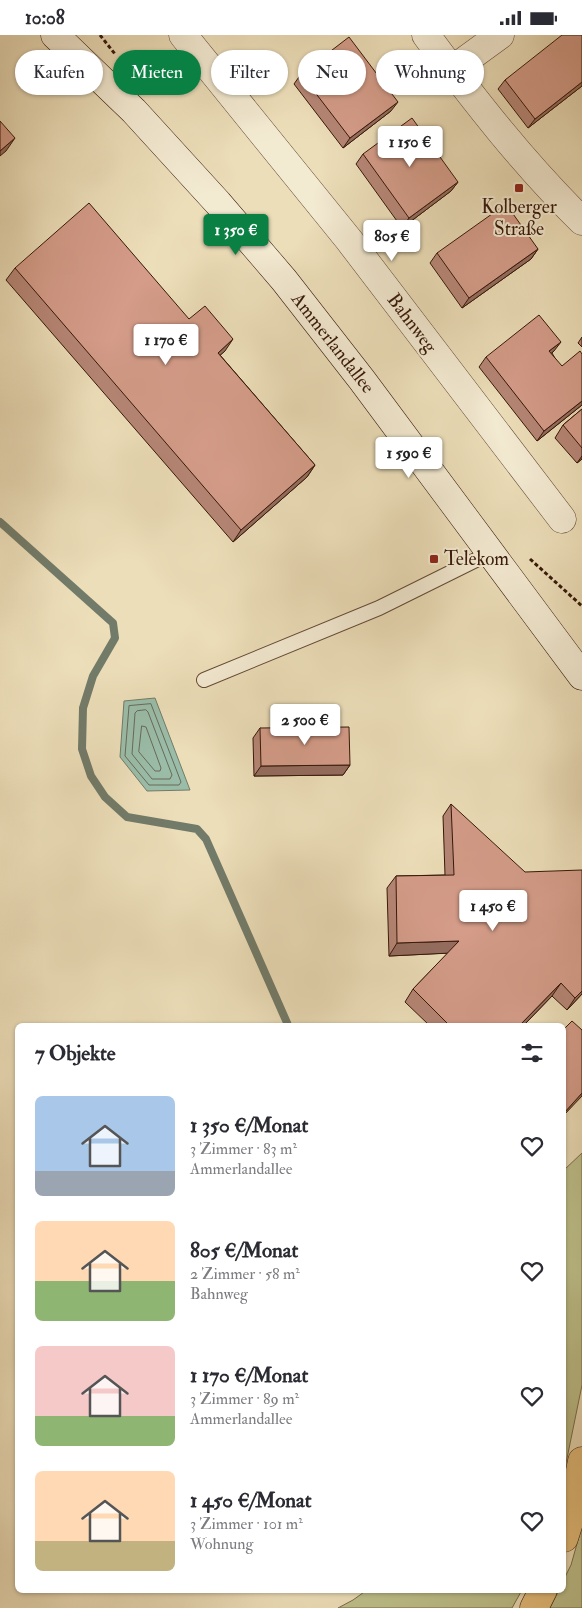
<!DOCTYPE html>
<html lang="de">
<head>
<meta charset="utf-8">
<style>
  body { margin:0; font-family:"IM FELL Double Pica",serif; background:#f2f2f3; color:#2b2b33; height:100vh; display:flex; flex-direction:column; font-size:19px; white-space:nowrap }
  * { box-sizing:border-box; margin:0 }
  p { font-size:16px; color:#7c7c81 }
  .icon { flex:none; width:28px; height:28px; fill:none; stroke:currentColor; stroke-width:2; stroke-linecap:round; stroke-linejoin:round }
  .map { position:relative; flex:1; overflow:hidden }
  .details { position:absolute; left:15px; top:988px; width:551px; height:570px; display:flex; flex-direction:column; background:#fff; border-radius:8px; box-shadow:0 1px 4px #0004 }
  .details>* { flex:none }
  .banner { position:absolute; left:15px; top:15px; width:552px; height:45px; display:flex; gap:10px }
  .price { position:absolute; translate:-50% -42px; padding:0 11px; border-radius:5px; background:#fff; color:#222; font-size:16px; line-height:32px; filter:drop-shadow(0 1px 2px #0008) }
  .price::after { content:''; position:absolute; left:50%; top:30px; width:15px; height:11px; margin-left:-8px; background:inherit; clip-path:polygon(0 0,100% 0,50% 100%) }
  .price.current { background:#0b8043; color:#fff }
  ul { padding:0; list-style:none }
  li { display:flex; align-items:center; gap:15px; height:125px; padding:0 20px }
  li span { display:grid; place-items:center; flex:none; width:140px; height:100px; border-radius:8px; color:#555 }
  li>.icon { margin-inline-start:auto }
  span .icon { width:60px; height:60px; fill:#fffc; stroke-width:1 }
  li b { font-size:21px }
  h2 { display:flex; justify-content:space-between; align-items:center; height:60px; padding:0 20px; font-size:21px }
  .chip { padding:0 18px; border-radius:22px; background:#fff; box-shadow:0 1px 4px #0004; font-size:18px; line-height:45px }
  .chip.current { background:#0b8043; color:#fff }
  .status { display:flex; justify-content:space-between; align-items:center; height:35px; padding:0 25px; background:#fff; direction:ltr }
  .status svg { height:14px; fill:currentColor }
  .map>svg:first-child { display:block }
</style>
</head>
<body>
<div class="status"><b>10:08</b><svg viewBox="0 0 49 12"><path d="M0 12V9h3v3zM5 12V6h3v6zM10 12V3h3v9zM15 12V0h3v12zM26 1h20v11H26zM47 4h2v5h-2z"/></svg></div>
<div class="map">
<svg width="582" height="1573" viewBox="0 0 582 1573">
  <rect width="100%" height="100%" fill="#ecdeb9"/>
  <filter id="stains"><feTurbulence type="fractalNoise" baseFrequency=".004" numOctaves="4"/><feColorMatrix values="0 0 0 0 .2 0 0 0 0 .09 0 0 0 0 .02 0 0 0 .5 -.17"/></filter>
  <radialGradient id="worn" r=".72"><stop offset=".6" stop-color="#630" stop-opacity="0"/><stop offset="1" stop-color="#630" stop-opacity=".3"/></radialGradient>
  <g fill="#bdc08b" stroke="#7a6c4a">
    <polygon points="582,1118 582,1350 564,1438 564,1135"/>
    <polygon points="582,1491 582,1573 550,1573 559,1555 564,1555 564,1544 571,1530"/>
    <polygon points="367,1555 522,1555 512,1573 338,1573 353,1565"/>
  </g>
  <polygon fill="#9abda9" stroke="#727b69" points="155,663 190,755 147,756 120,722 124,666"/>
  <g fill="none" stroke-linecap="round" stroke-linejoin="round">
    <g stroke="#686a58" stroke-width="1">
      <polygon points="151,669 181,747 179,750 149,750 125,721 129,671"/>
      <polygon points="146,675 148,677 172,740 170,744 152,744 132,719 135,678 137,676"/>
      <polygon points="142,691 146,692 161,733 160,736 155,736 139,717"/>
    </g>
    <polyline stroke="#727b69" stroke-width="8" points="0,487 113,588 115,603 93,641 83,673 82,714 91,741 105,762 127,782 197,794 206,804 288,990"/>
    <g stroke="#644934" stroke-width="16">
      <polyline id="service" points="204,645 379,573 490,518"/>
    </g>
    <g stroke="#644934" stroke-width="29">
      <g id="minor">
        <polyline points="183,0 349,205 562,484"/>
        <path d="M426,0c48,65 98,129 156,186"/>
        <polyline points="452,35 500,0"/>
      </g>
    </g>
    <g stroke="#361708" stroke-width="29">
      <polyline id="secondary" points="55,0 134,76 218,168 284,245 362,345 582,641"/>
    </g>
    <g stroke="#361708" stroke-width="29">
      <g id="motorway">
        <polyline points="564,1503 570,1484 582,1426"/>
        <polyline points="534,1573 543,1555"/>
      </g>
    </g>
    <g stroke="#361708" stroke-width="3" stroke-dasharray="4 2.5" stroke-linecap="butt">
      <polyline points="100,0 115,19"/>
      <polyline points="530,524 582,571"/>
    </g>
    <use href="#service" stroke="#f3ead2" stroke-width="14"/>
    <use href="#minor" stroke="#f3ead2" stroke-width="28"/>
    <use href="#secondary" stroke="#f3ead2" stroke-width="28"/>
    <use href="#motorway" stroke="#e6bf7c" stroke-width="28"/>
  </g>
  <g fill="#b68676" stroke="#361708">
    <polygon points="582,0 582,51 528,93 498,54 505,45"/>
    <polygon points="301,39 391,76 343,113 294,49"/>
    <polygon points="363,119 458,147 451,156 402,193 356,129"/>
    <polygon points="538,214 531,224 462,273 430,228 437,218"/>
    <polygon points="15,233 189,284 225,316 220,320 315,430 307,442 233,507 6,245"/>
    <polygon points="582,302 582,312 578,308"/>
    <polygon points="554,316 552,318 582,370 537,406 479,332 486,322"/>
    <polygon points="582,374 582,424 577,428 555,403 563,390"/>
    <polygon points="260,693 350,730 343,740 254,741 253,703"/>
    <polygon points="451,769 582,959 567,975 552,961 524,990 429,990 405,967 413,954 448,918 389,921 387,853 396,841 445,840 443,781"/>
  </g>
  <g fill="#946d60" stroke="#361708">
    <polygon points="582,47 582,51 528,93 535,84"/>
    <polygon points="398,67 391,76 343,113 350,103"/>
    <polygon points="15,103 6,116 0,121 0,116"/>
    <polygon points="458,147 451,156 402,193 409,183"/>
    <polygon points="538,214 531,224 462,273 469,263"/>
    <polygon points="233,304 225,316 209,330 218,318"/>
    <polygon points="561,307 554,316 543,325 549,316"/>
    <polygon points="582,366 582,370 537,406 544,396"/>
    <polygon points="582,421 582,424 577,428"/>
    <polygon points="315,430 307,442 233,507 241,495"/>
    <polygon points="350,730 343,740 254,741 261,731"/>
    <polygon points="459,906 451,918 389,921 397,908"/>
    <polygon points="561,948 552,961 524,990 520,990"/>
    <polygon points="582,956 582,959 567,975 575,963"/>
    <polygon points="582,1058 582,1061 564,1080 564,1078"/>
  </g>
  <g fill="#d49c89" stroke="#361708">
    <polygon points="562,0 582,0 582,47 535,84 505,45"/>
    <polygon points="349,2 398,67 350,103 301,39"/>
    <polygon points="412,83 458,147 409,183 363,119"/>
    <polygon points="0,86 15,103 0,116"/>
    <polygon points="89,168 189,284 205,271 233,304 218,318 315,430 241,495 15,233"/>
    <polygon points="506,169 538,214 469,263 437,218"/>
    <polygon points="539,280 561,307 549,316 562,331 580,316 582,319 582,366 544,396 486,322"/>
    <polygon points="582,374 582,413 563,390"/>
    <polygon points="349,692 350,730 261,731 260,693"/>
    <polygon points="451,769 525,837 582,835 582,956 575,963 561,948 520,990 449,990 413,954 459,906 397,908 396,841 454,840"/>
    <polygon points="572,986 582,995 582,1058 564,1078 564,994"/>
  </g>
  <g fill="#8f2418" stroke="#f3ead2" stroke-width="2">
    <rect x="514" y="148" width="10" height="10" rx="2.5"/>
    <rect x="429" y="519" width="10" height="10" rx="2.5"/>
  </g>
  <g text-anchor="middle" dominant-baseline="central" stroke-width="4" stroke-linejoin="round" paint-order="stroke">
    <g font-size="19" fill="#361708" stroke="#f3ead2">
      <text x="519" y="172">Kolberger<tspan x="519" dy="22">Straße</tspan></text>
      <text x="444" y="524" text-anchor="start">Telekom</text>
    </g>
    <g font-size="19" fill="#361708" stroke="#f3ead2">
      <text transform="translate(412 288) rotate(53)">Bahnweg</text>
      <text transform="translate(333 308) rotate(52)">Ammerlandallee</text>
    </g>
  </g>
  <rect width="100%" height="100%" filter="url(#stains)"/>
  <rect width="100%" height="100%" fill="url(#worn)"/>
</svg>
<b class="price" style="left:410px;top:133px">1 150 €</b>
<b class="price current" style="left:236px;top:221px">1 350 €</b>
<b class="price" style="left:392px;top:227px">805 €</b>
<b class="price" style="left:166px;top:331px">1 170 €</b>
<b class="price" style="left:409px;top:444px">1 590 €</b>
<b class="price" style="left:305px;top:711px">2 500 €</b>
<b class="price" style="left:493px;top:897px">1 450 €</b>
<div class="banner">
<a class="chip">Kaufen</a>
<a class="chip current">Mieten</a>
<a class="chip">Filter</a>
<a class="chip">Neu</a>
<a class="chip">Wohnung</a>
</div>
<section class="details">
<h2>7 Objekte<svg class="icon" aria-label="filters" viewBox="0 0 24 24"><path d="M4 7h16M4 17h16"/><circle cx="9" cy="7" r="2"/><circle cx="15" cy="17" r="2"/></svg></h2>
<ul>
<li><span style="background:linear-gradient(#a9c7e8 75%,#9aa5b1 0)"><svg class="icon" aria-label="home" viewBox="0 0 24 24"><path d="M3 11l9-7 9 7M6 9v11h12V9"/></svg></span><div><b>1 350 €/Monat</b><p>3 Zimmer · 83 m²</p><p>Ammerlandallee</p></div><svg class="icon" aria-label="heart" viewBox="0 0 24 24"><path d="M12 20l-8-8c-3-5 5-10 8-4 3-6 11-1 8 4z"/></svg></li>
<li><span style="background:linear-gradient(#ffd9b3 60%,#8fb573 0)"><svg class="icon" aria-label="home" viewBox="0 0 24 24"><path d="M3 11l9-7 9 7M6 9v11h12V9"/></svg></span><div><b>805 €/Monat</b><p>2 Zimmer · 58 m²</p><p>Bahnweg</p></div><svg class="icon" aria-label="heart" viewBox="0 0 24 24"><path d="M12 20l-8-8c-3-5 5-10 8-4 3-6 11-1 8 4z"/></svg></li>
<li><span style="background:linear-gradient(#f6c9c9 70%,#8fb573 0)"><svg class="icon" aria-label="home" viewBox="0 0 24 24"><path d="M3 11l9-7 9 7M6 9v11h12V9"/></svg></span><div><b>1 170 €/Monat</b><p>3 Zimmer · 89 m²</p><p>Ammerlandallee</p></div><svg class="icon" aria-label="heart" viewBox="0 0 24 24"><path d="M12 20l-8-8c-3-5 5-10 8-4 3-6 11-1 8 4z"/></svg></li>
<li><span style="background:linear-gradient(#ffd9b3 70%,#c2b280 0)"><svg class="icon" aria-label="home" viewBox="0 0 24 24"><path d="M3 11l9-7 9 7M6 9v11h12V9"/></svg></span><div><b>1 450 €/Monat</b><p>3 Zimmer · 101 m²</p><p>Wohnung</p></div><svg class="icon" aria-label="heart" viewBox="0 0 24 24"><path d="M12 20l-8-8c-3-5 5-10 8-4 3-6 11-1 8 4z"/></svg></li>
</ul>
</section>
</div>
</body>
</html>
